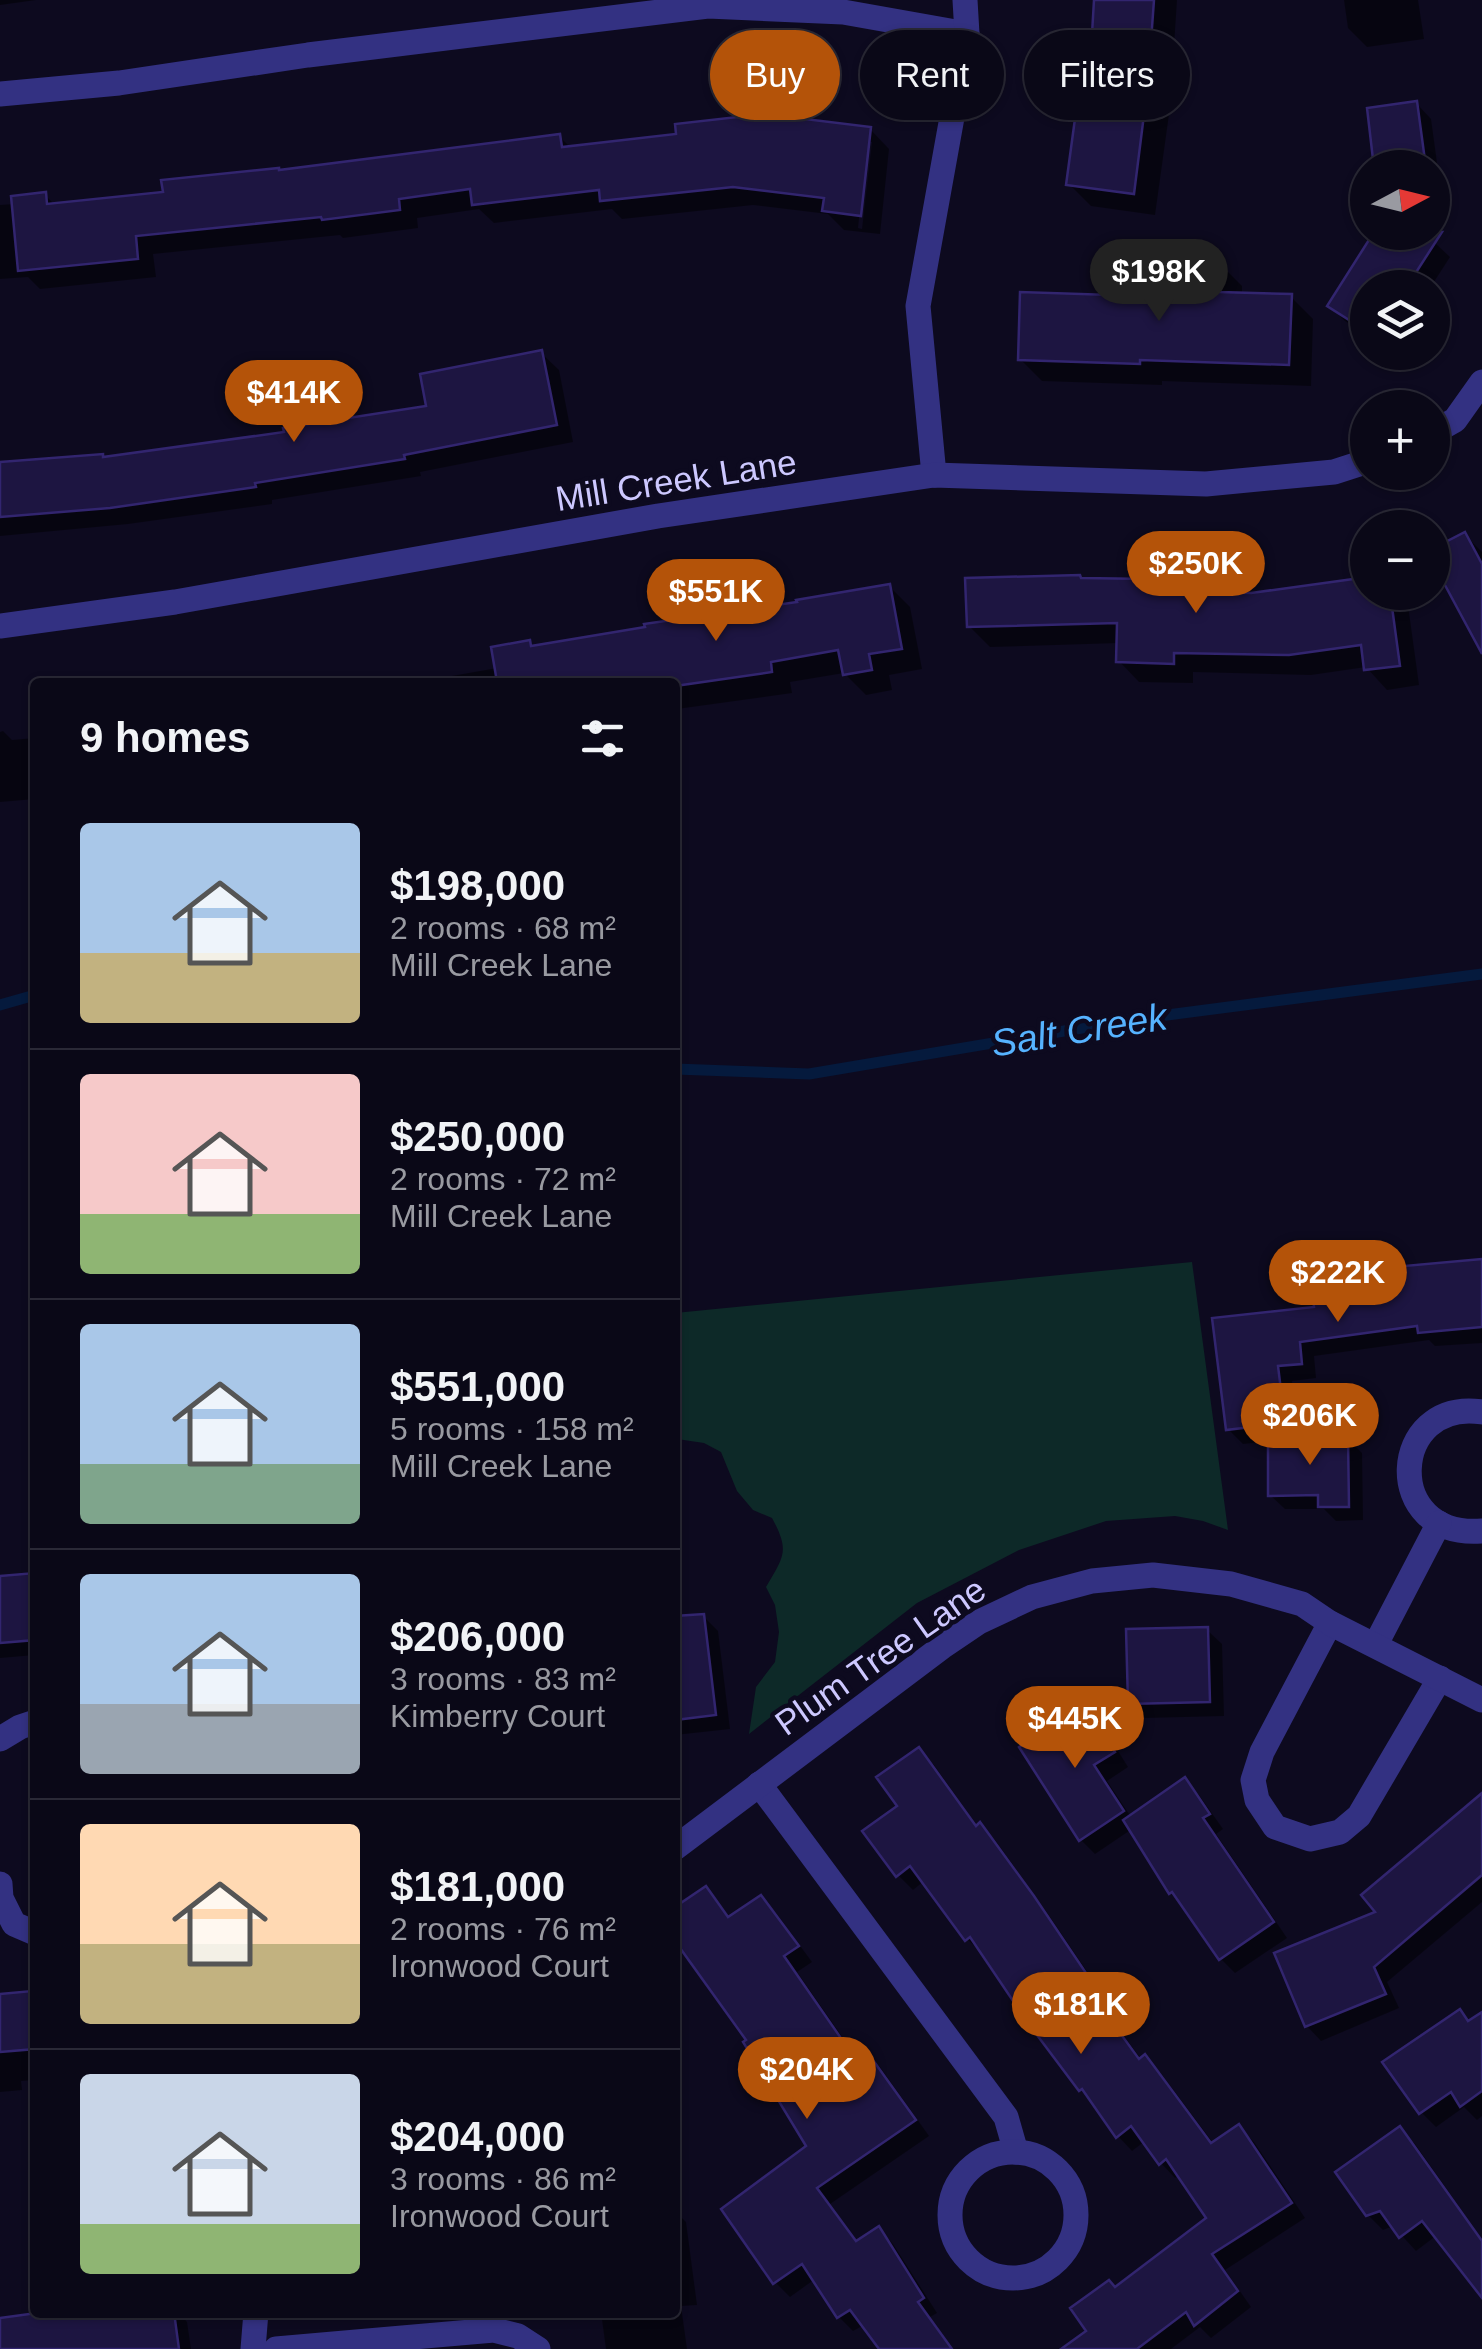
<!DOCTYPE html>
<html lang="en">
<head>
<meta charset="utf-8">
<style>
  body { margin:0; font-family:Helvetica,sans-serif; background:#181624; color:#f1f3f6; height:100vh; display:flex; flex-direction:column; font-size:38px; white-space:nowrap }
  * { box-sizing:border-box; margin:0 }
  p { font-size:32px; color:#999aa1 }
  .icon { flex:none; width:55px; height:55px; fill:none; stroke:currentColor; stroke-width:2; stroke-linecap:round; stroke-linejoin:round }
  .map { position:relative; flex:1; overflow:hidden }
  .side { position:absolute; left:30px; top:678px; width:650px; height:1640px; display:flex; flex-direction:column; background:#0a0817; border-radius:10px; box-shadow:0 2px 8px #0004,0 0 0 2px #2a2936 }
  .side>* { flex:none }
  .guide { position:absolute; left:710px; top:30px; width:620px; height:90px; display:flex; gap:20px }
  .needle { width:65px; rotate:83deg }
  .tools { position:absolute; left:1350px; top:150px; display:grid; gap:20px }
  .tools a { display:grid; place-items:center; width:100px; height:100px; border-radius:50%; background:#0a0817; box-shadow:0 2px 8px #0004,0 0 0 2px #2a2936; font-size:50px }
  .price { position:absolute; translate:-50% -85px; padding:0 22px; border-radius:35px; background:#b45309; color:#fff; font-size:32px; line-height:65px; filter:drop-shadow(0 2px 5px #0008) }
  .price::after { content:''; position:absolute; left:50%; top:60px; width:30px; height:22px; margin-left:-15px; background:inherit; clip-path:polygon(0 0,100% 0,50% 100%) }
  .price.active { background:#222; color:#fff }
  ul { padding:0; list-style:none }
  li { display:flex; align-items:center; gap:30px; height:250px; padding:0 50px }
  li+li { border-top:2px solid #2a2936 }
  li span { display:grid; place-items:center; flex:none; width:280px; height:200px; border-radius:10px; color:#555 }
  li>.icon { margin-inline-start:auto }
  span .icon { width:120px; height:120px; fill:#fffc; stroke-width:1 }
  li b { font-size:42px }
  h2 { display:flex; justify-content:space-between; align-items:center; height:120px; padding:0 50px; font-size:42px }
  .tag { padding:0 35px; border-radius:45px; background:#0a0817; box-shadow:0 2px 8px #0004,0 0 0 2px #2a2936; font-size:35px; line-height:90px }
  .tag.active { background:#b45309; color:#fff }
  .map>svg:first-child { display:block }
</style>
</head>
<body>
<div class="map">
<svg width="1482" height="2349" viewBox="0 0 1482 2349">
  <rect width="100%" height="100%" fill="#0d0a1f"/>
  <path fill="#0d2928" d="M1192,1262l36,268 -25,-9 -28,-5 -69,5 -87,29 -102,53 -168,131 7,-47 19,-25 4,-30 -4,-27 -9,-18c18,-31 24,-36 6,-69l-19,-8 -16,-19 -16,-39 -17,-9 -27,-4 -2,-11v-115z"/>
  <g fill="#0007" fill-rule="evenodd">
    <polygon points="0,0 36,0 0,5"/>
    <polygon points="1096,0 1177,0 1170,107 1155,215 1091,206 1069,184 1092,71"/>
    <polygon points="1344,0 1418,0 1424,39 1367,47 1348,28"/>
    <polygon points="1417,104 1431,119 1441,192 1432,193 1432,168 1377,168"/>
    <path d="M870,129l19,20 -9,85 -36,-4 -16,-16 -75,-9 -131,14 -10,-10 -118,14 -15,-14 -62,9 1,10 -75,10 -3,-3 -187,19 3,23 -116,12 -12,-12 -28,2v-74l14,-1 31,-9 11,11 110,-11 112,-25 281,-34 12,12zM867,142h5l-10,87 -4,-1z"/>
    <polygon points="1435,243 1450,257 1430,288 1368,288 1368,335 1345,321 1330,306"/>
    <polygon points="1220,264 1242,286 1242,295 1290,296 1313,319 1311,386 1162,381 1162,385 1042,381 1020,359 1175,299"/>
    <polygon points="541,353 559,370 573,442 420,472 421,476 272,500 272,504 128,524 0,536 0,465 105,459 287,434 429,408"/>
    <polygon points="1465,535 1482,552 1482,648"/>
    <polygon points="1083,580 1149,581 1161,593 1251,596 1402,592 1407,598 1419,685 1387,690 1366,667 1311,675 1193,672 1193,683 1139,682 1119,661 1119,643 990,647 969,626"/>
    <polygon points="889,586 910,607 922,669 889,675 892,690 866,695 844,673 790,682 792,693 677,709 675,707 675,682 418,682 497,668 529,643 534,648 800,604"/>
    <polygon points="3,731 12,740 35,738 35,799 0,802 0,732"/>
    <polygon points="1482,1261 1482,1343 1435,1346 1429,1340 1314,1356 1316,1378 1292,1381 1299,1437 1347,1438 1362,1453 1363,1520 1336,1521 1324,1509 1285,1509 1270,1495 1270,1441 1243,1444 1228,1429 1317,1310 1392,1262 1399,1269"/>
    <polygon points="35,1575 35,1655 0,1658 0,1578"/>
    <polygon points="703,1616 718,1631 730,1729 675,1735 675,1619"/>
    <polygon points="1207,1630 1222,1644 1224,1716 1145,1718 1130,1703"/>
    <polygon points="1088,1712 1103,1727 1128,1767 1107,1781 1131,1817 1185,1781 1199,1795 1223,1829 1216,1834 1287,1938 1235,1973 1220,1958 1185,1906 1171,1892 1132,1829 1095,1854 1080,1839"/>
    <polygon points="919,1750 934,1765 978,1827 980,1826 995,1840 1048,1914 1099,1989 1092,1994 1142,2060 1145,2057 1160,2072 1214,2144 1239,2127 1254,2142 1305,2218 1225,2270 1251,2307 1211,2338 1200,2327 1171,2349 1066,2349 1090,2332 1115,2290 1209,2219 1180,2174 1175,2178 1161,2163 1145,2141 1132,2151 1118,2136 982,1953 967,1939 924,1881 913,1890 898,1875 900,1806"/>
    <polygon points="1482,1796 1482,1902 1387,1982 1399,2008 1321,2041 1307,2026"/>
    <polygon points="706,1889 730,1918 761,1898 776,1913 812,1962 797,1972 857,2058 865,2052 880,2067 929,2136 830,2204 858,2242 879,2229 893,2244 937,2313 930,2317 953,2349 882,2349 864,2325 853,2331 839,2317 815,2279 790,2297 775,2282 809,2147 749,2041 675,1936 675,1910"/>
    <polygon points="35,1993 35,2080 21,2081 22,2090 0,2092 0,1996"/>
    <polygon points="1482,2015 1482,2116 1477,2120 1464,2107 1436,2127 1421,2112 1469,2022"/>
    <polygon points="1400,2130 1415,2144 1482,2239 1482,2294 1437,2235 1416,2251 1393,2226 1383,2230 1368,2215"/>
    <polygon points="675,2211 686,2222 697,2305 681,2306 687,2349 606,2349 601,2312 675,2312"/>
    <polygon points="121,2312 178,2312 187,2322 191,2349 0,2349 0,2320 58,2313 64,2319"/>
  </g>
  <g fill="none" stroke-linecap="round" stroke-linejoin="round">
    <g stroke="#051a3d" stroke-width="11">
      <polyline points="0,1005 35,995"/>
      <polyline points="675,1069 809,1074 1129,1020 1482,974"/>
    </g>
  </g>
  <g fill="#1d1541" stroke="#32256f" stroke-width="2.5">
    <polygon points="1094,0 1154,0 1148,83 1134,194 1066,185 1082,67 1090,68"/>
    <polygon points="1417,101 1426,168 1374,168 1367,108"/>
    <polygon points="764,114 871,127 861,216 822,211 824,198 733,187 600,201 599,190 472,205 470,189 399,199 400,210 322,220 321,217 136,236 138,259 18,271 11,196 46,192 47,204 163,192 161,180 279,168 279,170 560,134 562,147 676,134 675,124"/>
    <polygon points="1374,232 1442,232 1406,288 1368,288 1368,332 1327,306"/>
    <polygon points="1174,260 1221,261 1220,292 1292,294 1289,365 1140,360 1140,364 1018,360 1020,292 1173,297"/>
    <polygon points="542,350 557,425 404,455 405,459 255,483 256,487 110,508 0,517 0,462 103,454 103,457 284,432 283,428 426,406 420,374"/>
    <polygon points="1465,532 1482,564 1482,654 1432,561 1432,549"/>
    <polygon points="1080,575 1081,578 1150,579 1150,591 1251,593 1368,577 1368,592 1390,592 1400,666 1364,670 1361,645 1289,655 1174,653 1174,664 1116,662 1117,623 967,627 965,578"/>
    <polygon points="890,584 902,649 869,654 872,670 843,675 838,650 771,662 772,672 675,686 675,682 497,682 491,647 530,640 531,646 645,627 644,624 797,602 796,600"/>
    <polygon points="1393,1259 1394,1267 1482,1259 1482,1327 1418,1333 1417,1326 1300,1342 1302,1364 1278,1366 1285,1423 1226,1430 1212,1318 1314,1307 1310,1271"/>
    <polygon points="1268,1434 1348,1435 1349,1507 1318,1507 1318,1495 1268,1496"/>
    <polygon points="35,1573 35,1640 0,1643 0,1576"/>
    <polygon points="704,1614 716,1715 675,1720 675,1616"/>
    <polygon points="1208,1627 1210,1702 1128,1704 1126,1629"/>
    <polygon points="1076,1709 1089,1709 1115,1752 1094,1765 1124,1811 1079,1841 1019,1747"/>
    <polygon points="919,1747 976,1826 980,1822 1034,1896 1086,1973 1080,1978 1139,2059 1145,2054 1211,2143 1239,2124 1292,2203 1212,2254 1238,2291 1194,2326 1186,2312 1137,2349 1061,2349 1086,2331 1070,2308 1109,2280 1115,2287 1206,2218 1166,2159 1159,2165 1131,2126 1116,2138 1082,2089 1079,2091 1028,2023 970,1937 965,1941 910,1866 896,1877 862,1831 897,1806 876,1777"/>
    <polygon points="1185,1777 1210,1814 1203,1818 1274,1922 1219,1960 1172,1892 1169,1894 1123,1820"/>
    <polygon points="1482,1793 1482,1875 1374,1967 1386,1994 1305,2027 1274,1953 1375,1912 1361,1895"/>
    <polygon points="706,1886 728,1917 761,1895 799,1946 784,1956 854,2057 865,2049 916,2120 817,2188 856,2241 879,2226 924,2298 918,2302 952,2349 879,2349 850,2310 837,2318 802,2264 773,2284 721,2209 806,2146 743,2042 746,2040 675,1941 675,1907"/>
    <polygon points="32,1991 35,2049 0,2052 0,1994"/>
    <polygon points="1460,2009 1468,2021 1482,2012 1482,2091 1460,2107 1451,2092 1419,2114 1382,2062"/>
    <polygon points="1400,2126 1482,2241 1482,2298 1422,2221 1399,2238 1380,2211 1366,2216 1335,2172"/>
    <polygon points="44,2312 59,2312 60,2317 98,2312 174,2312 179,2349 0,2349 0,2318"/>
  </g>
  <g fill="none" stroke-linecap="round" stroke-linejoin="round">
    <g stroke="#333182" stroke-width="25">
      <polyline points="0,94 119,83 308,55 708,6 843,12 967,34"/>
      <polyline points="1432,433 1455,420 1482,382"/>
      <polyline points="934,475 918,306 967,34 965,0"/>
      <polyline points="0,626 175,602 658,516 934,475 1206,484 1334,472 1368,461"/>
      <path d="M1482,1412c-93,-14 -101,127 0,119"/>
      <polyline points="1330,1623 1262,1752 1253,1780 1257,1800 1275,1827 1310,1839 1340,1832 1359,1816 1440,1678"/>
      <polyline points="1376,1644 1439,1523"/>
      <polyline points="0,1739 20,1727 35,1722"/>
      <polyline points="759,1784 1006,2117 1016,2152"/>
      <polyline points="675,1848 942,1647 979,1622 1032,1597 1092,1581 1153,1575 1231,1584 1302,1604 1330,1623 1482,1700"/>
      <polyline points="0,1884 1,1898 14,1924 35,1933"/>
      <circle cx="1013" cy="2215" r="63"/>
      <polyline points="253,2349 256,2312"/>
      <polyline points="276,2349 494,2330 518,2336 538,2349"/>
    </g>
  </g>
  <g text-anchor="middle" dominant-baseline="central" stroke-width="9" stroke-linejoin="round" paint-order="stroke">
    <g font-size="35" fill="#cdc8ff" stroke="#0d0a1f">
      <text transform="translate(676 480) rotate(-9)">Mill Creek Lane</text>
      <text transform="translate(880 1656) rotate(-35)">Plum Tree Lane</text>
    </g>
    <g font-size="38" font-style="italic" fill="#56b3ff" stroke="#0d0a1f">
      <text transform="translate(1079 1030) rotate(-9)">Salt Creek</text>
    </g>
  </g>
</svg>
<div class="tools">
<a><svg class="needle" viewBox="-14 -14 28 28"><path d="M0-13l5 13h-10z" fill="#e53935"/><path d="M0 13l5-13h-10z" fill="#999aa1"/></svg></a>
<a><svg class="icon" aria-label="layers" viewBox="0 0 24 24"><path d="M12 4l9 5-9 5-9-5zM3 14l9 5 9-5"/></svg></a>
<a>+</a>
<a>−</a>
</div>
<b class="price active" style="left:1159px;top:324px">$198K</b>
<b class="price" style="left:294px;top:445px">$414K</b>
<b class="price" style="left:1196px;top:616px">$250K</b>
<b class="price" style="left:716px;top:644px">$551K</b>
<b class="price" style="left:1338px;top:1325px">$222K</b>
<b class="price" style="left:1310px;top:1468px">$206K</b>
<b class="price" style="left:1075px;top:1771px">$445K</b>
<b class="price" style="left:1081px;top:2057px">$181K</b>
<b class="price" style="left:807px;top:2122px">$204K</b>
<div class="guide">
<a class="tag active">Buy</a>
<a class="tag">Rent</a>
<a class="tag">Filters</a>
</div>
<section class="side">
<h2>9 homes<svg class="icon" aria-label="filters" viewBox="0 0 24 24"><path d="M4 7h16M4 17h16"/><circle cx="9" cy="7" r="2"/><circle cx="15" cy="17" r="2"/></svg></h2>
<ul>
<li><span style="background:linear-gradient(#a9c7e8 65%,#c2b280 0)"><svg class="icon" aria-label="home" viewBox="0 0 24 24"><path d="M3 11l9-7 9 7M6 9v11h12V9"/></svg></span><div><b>$198,000</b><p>2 rooms · 68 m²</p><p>Mill Creek Lane</p></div></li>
<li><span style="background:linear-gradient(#f6c9c9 70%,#8fb573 0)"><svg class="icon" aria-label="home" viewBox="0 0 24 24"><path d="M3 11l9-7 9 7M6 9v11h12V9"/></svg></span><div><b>$250,000</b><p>2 rooms · 72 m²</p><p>Mill Creek Lane</p></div></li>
<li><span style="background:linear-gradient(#a9c7e8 70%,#7fa58c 0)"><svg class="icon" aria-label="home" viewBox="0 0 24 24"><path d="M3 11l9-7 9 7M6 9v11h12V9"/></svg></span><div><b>$551,000</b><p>5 rooms · 158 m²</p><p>Mill Creek Lane</p></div></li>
<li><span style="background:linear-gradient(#a9c7e8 65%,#9aa5b1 0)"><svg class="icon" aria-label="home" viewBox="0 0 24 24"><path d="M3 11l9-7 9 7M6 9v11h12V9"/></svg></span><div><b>$206,000</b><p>3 rooms · 83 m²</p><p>Kimberry Court</p></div></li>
<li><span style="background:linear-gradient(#ffd9b3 60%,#c2b280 0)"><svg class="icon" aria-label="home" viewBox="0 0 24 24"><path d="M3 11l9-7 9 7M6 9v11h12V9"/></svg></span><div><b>$181,000</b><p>2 rooms · 76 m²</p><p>Ironwood Court</p></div></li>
<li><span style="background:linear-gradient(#c9d6e8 75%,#8fb573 0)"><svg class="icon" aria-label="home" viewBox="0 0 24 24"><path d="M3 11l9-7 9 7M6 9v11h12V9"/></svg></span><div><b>$204,000</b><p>3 rooms · 86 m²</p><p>Ironwood Court</p></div></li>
</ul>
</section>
</div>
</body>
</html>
